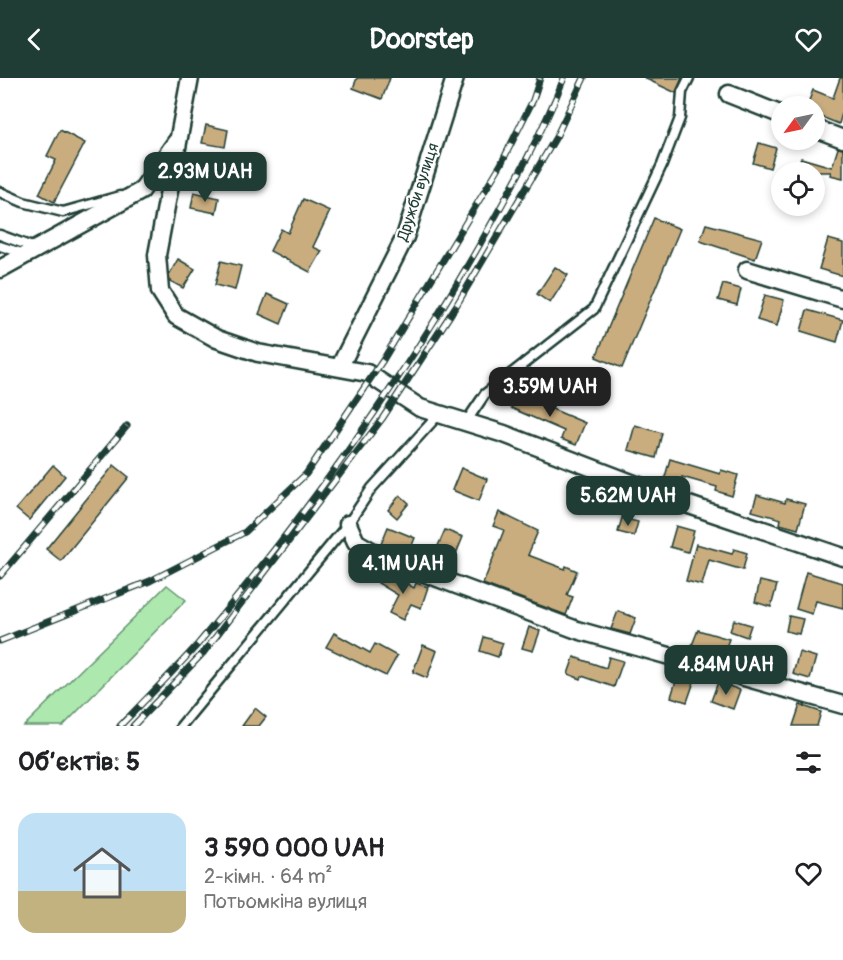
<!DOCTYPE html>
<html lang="uk">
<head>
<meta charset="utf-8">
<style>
  body { margin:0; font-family:Pangolin,sans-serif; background:#f6f6f6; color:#202124; height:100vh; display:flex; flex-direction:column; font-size:22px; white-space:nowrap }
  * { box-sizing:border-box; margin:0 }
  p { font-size:20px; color:#757577 }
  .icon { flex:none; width:33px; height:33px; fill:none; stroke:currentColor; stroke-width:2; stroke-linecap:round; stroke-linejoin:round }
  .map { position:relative; height:648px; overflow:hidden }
  .panel { display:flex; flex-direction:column; background:#fff; flex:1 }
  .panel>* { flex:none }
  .needle { width:39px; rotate:237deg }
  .tools { position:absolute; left:771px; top:18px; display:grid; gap:12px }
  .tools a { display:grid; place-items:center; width:54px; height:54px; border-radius:50%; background:#fff; box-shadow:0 3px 9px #0003; font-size:30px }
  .price { position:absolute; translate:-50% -51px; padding:0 14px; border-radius:12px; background:#1f3d34; color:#fff; font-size:20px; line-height:39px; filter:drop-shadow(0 2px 3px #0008) }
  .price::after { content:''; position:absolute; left:50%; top:36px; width:18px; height:14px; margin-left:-9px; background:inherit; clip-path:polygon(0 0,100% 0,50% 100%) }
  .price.current { background:#222; color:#fff }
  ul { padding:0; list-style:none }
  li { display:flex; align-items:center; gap:18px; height:150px; padding:0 18px }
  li+li { border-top:2px solid #e0e0e0 }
  li span { display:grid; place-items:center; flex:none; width:168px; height:120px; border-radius:18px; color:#555 }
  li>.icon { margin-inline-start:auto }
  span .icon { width:72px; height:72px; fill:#fffc; stroke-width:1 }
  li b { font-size:26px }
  h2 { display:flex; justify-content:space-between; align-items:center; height:72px; padding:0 18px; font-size:26px }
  header { display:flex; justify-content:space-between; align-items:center; height:78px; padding:0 18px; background:#1f3d34; color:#fff; font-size:27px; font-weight:700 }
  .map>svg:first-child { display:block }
</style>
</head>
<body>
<header><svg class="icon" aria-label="back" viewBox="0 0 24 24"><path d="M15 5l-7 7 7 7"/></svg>Doorstep<svg class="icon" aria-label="heart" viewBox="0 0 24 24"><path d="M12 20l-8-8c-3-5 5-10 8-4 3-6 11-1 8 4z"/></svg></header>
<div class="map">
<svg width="843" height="648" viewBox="0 0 843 648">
  <rect width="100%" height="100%" fill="#fff"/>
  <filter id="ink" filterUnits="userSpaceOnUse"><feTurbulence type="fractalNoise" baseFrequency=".0167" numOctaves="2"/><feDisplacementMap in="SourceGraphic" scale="12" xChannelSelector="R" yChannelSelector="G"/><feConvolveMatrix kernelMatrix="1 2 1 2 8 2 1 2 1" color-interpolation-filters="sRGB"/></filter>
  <g filter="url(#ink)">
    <polygon fill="#ade9ae" stroke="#669371" stroke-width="1.5" points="167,507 186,522 63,648 24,648"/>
    <g fill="#caad7f" stroke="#1f3d34" stroke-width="1.5">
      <polygon points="357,0 390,0 382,21 353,10"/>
      <polygon points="644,0 682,0 676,15"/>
      <polygon points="840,0 843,0 843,32 839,46 814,36 814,28 807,28 813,12 833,20"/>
      <polygon points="206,47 228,52 225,69 202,65"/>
      <polygon points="60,52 85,65 54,124 39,116 56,82 47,78"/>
      <polygon points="759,65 776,70 770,90 753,85"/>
      <polygon points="838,70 843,71 843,100 830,97 831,94 796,94 801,80 832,89"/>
      <polygon points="194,114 219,120 216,135 191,130"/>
      <polygon points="303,121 330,133 313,169 322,173 310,194 270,173 281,151 288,155"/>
      <polygon points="654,140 680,151 622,290 596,279"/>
      <polygon points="706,146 762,161 755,181 700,163"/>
      <polygon points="828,161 843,165 843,198 819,191"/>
      <polygon points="178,181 195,191 183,210 170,203 169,197"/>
      <polygon points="221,183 241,188 235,212 215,207"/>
      <polygon points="555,189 568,197 550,225 537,216"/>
      <polygon points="723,206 741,211 737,227 718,222"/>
      <polygon points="267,216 289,226 281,246 259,236"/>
      <polygon points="765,217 784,222 777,248 757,242"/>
      <polygon points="807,232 843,242 837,264 801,253"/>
      <polygon points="517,316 585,345 576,367 561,361 564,353 511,330"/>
      <polygon points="635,347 662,355 656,380 628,372"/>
      <polygon points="670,381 720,396 721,392 738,397 732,418 716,413 717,409 682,399 678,412 663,406"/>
      <polygon points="53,387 65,398 29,442 16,431"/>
      <polygon points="114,387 129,399 61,483 46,471"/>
      <polygon points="461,390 487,401 479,423 452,412"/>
      <polygon points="400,417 409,425 397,440 388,432"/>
      <polygon points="757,417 785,425 786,421 805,426 798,451 780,446 781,441 752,433"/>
      <polygon points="499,434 538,453 528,477 565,491 566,488 577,493 567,517 573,519 566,537 483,506 504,452 493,448"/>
      <polygon points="622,440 638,444 634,458 618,454"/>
      <polygon points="676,448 694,453 688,474 670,469"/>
      <polygon points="388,449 415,460 408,477 381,466"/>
      <polygon points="445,452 463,459 449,493 430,486"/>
      <polygon points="696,466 732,476 734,471 747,475 743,492 709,482 702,507 686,503"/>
      <polygon points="385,493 414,510 416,505 428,509 421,530 411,526 403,542 389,535 398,517 378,505"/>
      <polygon points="806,494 843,505 843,530 816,523 812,536 796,531"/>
      <polygon points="760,503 777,507 771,529 755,524"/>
      <polygon points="618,533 636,540 630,556 611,551"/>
      <polygon points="789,538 803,541 799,556 786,553"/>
      <polygon points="734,542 751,547 747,559 730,553"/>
      <polygon points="529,549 540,553 533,573 522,570"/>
      <polygon points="698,552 729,561 723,577 692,567"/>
      <polygon points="334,555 370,575 375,566 397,578 386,598 326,569"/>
      <polygon points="484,559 503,565 498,579 480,573"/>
      <polygon points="423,567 437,573 427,600 413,594"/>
      <polygon points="799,574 816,579 810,601 793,596"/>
      <polygon points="574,579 606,590 609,579 623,583 614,609 582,598 581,601 568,596"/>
      <polygon points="679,593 696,598 687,624 671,619"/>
      <polygon points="718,604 740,612 733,631 711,623"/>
      <polygon points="800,627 821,634 817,648 793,648"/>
      <polygon points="255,630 266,639 259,648 242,648"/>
    </g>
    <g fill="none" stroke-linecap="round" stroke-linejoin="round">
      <g stroke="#1f3d34" stroke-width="13">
        <g id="lane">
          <polyline points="0,114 23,124 63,134 120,118"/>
          <polyline points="0,157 35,170"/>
          <polyline points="0,168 25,176"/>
          <polyline points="466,344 485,316 594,231 662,87 680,40 682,14 689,0"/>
          <polyline points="181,648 348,446 372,410 440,335"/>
        </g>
      </g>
      <g stroke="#1f3d34" stroke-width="21">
        <g id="street">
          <polyline points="190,0 157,177 160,213 176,238 217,261 258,275 367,295 420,330 504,356 689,427 843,479"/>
          <polyline points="729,16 782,37"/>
          <polyline points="814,50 843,61"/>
          <polyline points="0,191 141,113 176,64"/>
          <polyline points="747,192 843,221"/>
          <polyline points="340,288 405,159 455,0"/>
          <polyline points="348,446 356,464 384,480 577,552 843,627"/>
        </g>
      </g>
      <use href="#lane" stroke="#fff" stroke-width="8"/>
      <use href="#street" stroke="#fff" stroke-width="16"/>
      <g stroke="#1f3d34" stroke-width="7">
        <g id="rail">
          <polyline points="0,498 127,348"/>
          <polyline points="0,563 150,503 245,454 306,396 383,282 501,86 533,22 540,0"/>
          <path d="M120,648c26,-27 53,-54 78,-82 105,-125 202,-259 282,-400 31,-55 61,-108 84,-166"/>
          <polyline points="133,648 204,574 382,341 456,228 556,59 584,0"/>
        </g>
      </g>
      <use href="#rail" stroke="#fff" stroke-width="4.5" stroke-dasharray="14" stroke-linecap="butt"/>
    </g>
  </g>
  <g text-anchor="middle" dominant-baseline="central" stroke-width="4.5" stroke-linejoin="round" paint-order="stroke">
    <g font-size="16" fill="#1f3d34" stroke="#fff">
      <text transform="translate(418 114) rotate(-72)">Дружби вулиця</text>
    </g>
  </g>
</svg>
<div class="tools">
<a><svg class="needle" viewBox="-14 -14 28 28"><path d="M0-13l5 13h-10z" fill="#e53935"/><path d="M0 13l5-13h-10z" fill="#757577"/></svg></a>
<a><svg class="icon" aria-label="locate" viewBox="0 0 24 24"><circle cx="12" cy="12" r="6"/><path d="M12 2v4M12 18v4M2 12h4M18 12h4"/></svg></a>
</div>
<b class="price" style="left:205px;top:125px">2.93M UAH</b>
<b class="price current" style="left:550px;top:340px">3.59M UAH</b>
<b class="price" style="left:628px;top:449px">5.62M UAH</b>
<b class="price" style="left:403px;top:517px">4.1M UAH</b>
<b class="price" style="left:726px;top:618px">4.84M UAH</b>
</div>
<section class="panel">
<h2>Об’єктів: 5<svg class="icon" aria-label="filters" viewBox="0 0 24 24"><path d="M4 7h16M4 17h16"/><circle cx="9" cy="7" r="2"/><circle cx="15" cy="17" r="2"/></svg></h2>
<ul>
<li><span style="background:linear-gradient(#bfe0f5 65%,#c2b280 0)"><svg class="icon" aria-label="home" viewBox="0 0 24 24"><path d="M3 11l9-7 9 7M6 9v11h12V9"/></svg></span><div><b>3 590 000 UAH</b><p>2-кімн. · 64 m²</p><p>Потьомкіна вулиця</p></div><svg class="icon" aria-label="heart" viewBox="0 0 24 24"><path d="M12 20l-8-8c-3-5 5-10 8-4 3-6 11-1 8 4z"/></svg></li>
</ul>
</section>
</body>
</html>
